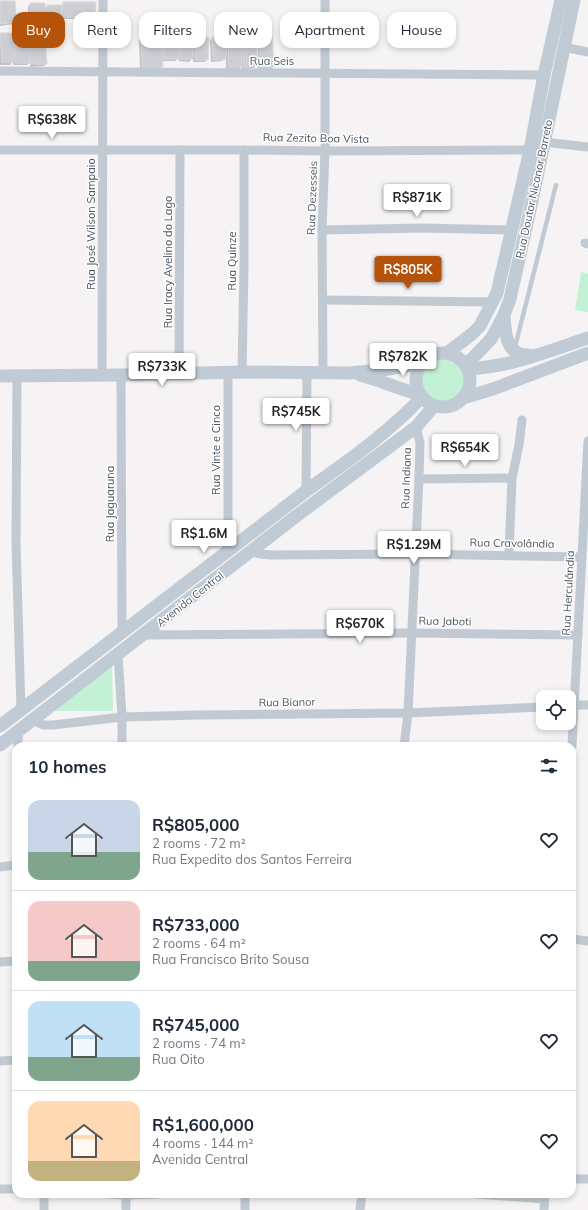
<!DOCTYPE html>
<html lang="en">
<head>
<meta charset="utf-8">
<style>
  body { margin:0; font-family:Mulish,sans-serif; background:#f2f2f3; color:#1f2937; height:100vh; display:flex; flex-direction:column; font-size:15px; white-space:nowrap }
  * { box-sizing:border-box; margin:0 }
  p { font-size:13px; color:#747a83 }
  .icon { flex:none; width:22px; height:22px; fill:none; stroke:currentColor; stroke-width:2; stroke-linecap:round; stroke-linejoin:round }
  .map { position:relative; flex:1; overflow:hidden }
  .details { position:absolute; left:12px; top:742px; width:564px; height:456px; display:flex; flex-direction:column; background:#fff; border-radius:12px; box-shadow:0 2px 6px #0003 }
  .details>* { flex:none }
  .guide { position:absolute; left:12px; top:12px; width:564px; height:36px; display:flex; gap:8px }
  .buttons { position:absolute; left:536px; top:690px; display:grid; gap:8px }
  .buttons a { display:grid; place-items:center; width:40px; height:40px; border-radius:8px; background:#fff; box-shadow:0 2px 6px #0003; font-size:20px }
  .price { position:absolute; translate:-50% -34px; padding:0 9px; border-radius:4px; background:#fff; color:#222; font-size:13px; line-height:26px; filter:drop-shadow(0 1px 2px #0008) }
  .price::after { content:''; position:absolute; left:50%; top:24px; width:12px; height:9px; margin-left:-6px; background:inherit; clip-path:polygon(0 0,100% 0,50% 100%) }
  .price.on { background:#b45309; color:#fff }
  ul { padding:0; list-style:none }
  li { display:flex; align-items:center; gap:12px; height:100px; padding:0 16px }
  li+li { border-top:1px solid #e0e1e3 }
  li span { display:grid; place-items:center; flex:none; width:112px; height:80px; border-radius:12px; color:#555 }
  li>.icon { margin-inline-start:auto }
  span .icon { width:48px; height:48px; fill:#fffc; stroke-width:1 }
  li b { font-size:17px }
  h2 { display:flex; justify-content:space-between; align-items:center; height:48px; padding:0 16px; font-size:17px }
  .pill { padding:0 14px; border-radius:12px; background:#fff; box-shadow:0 2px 6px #0003; font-size:14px; line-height:36px }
  .pill.on { background:#b45309; color:#fff }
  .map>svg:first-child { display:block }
</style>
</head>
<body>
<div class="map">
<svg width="588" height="1210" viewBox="0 0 588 1210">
  <rect width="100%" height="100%" fill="#f5f3f3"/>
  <g fill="#c3f1d5">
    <polygon points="581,272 588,274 588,312 575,310"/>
    <circle cx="443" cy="380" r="22"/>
    <polygon points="112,664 113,711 50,711"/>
  </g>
  <g fill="#0003">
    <polygon points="0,2 15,22 13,24 0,26"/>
    <polygon points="63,3 94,17 92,19 60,19 60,34 57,36 44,36 46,64 44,66 30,67 31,62 27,65 13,65 13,61 10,65 0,65 0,35 15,34 17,33 30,40 34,36 46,35 45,28 42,30 29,30 28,6 31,4 44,9 47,6 61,6"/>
    <polygon points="142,35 161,43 165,40 178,40 178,38 181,36 192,46 194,46 194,41 197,38 207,59 205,62 193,62 193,57 189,62 179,61 179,57 175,61 162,61 162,66 159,69 140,69 139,37"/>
    <polygon points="261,37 272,37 273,67 270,70 258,70 258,64 254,68 242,69 242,66 239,69 226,69 226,57 222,61 211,62 210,41 212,38 226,42 230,38 239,41 242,38 256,56 258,56 258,40"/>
  </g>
  <g fill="#cdcfd5" stroke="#d7d9de">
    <polygon points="0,1 15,1 16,22 0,24"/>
    <polygon points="63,2 96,2 95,17 62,17"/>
    <polygon points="30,3 45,3 46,28 31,27"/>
    <polygon points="47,5 62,5 61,34 48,34"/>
    <polygon points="16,32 31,32 31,63 15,63"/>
    <polygon points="0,33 15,33 13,62 2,62"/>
    <polygon points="45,34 47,64 33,64 33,35"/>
    <polygon points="141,34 162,34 163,67 142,67"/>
    <polygon points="194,34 193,59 181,59 180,35"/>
    <polygon points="257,36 257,66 244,67 242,37"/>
    <polygon points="260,36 272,36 274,67 260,67"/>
    <polygon points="197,37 209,37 208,60 195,60"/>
    <polygon points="212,37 227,37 226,59 213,60"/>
    <polygon points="229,37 240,37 242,67 228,67"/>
    <rect x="164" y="39" width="15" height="20"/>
  </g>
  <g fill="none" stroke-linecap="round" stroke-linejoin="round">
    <polyline stroke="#c1cad2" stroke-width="4.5" points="515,347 556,185"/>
    <g stroke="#c1cad2" stroke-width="9">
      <polyline points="564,47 588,52"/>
      <polyline points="0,71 544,75"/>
      <polyline points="544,142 588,147"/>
      <polyline points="0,150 244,150 325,151 530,150"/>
      <polyline points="322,230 423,228 512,230"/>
      <polyline points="585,243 588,244"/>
      <polyline points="323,300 493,302"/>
      <polyline points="242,372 244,267 244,150"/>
      <polyline points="323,372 322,230 325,151 325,0"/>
      <polyline points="179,374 180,150"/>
      <polyline points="121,375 122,632"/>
      <polyline points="17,376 16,543 21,710"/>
      <polyline points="102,376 103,0"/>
      <polyline points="419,479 512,478"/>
      <polyline points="306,491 307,373"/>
      <polyline points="228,551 228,372"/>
      <polyline points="252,552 260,554 272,555 415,554 581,557"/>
      <polyline points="509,555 512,478 519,445 522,420"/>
      <polyline points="143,635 412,633 578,635"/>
      <polyline points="118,654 122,717 122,746"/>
      <polyline points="569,705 588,705"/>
      <polyline points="33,720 43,725 53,725 122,717 199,715 408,713 543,707"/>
      <polyline points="18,731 18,746"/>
      <polyline points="404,746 408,713 419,479 420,443 416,427"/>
      <polyline points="572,746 588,441"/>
      <polyline points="0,867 16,865"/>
      <polyline points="572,939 588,941"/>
      <polyline points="0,962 16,961"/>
      <polyline points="0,1061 16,1060"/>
      <polyline points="572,1179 588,1179"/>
      <polyline points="0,1189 16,1189"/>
      <polyline points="44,1194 44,1210"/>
      <polyline points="107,1194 126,1195 158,1194"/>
      <polyline points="126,1194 126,1210"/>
      <polyline points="476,1194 544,1199"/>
      <polyline points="245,1210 245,1194"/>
      <polyline points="360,1210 362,1194"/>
      <polyline points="544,1210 545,1194"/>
    </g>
    <g stroke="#c1cbd6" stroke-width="13">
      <path d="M504,315c1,13 1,34 16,39 4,1 9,1 13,2"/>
      <circle cx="443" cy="380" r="27"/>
      <polyline points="447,353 472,334 480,326 497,293 530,150 544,75 561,0"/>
      <polyline points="466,365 491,339 504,315 510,299 532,201 574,0"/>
      <path d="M468,369c42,-2 81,-18 120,-31"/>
      <path d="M360,375c20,5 38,14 59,19"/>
      <polyline points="0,376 121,375 242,372 348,373 383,370 421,363"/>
      <polyline points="463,398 493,389 588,353"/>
      <path d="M0,726l306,-235c40,-29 81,-57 115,-93"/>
      <polyline points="0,745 295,517 416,427 434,406"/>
    </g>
  </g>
  <g text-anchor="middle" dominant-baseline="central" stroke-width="3" stroke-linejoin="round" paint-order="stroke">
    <g font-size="11" fill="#4a5661" stroke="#fff">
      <text x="272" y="61">Rua Seis</text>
      <text transform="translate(316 138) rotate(1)">Rua Zezito Boa Vista</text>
      <text transform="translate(534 189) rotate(-78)">Rua Doutor Nicanor Barreto</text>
      <text transform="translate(312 198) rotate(-88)">Rua Dezesseis</text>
      <text transform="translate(91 224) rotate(-90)">Rua José Wilson Sampaio</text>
      <text transform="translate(232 261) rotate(-90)">Rua Quinze</text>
      <text transform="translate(168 262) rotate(-90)">Rua Iracy Avelino do Lago</text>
      <text transform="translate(216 450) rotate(-90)">Rua Vinte e Cinco</text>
      <text transform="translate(406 478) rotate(-88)">Rua Indiana</text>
      <text transform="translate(110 504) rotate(-90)">Rua Jaguaruna</text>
      <text transform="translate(512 543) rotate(1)">Rua Cravolândia</text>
      <text transform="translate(568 593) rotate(-87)">Rua Herculândia</text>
      <text transform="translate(190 599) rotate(-38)">Avenida Central</text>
      <text transform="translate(445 621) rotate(1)">Rua Jaboti</text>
      <text transform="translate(287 702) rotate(-1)">Rua Bianor</text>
    </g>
  </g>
</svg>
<div class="buttons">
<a><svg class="icon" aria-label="locate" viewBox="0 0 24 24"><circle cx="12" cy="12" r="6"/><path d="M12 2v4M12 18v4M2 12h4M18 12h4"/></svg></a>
</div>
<b class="price" style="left:52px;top:140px">R$638K</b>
<b class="price" style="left:417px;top:218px">R$871K</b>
<b class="price on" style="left:408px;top:290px">R$805K</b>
<b class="price" style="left:403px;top:377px">R$782K</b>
<b class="price" style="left:162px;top:387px">R$733K</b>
<b class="price" style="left:296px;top:432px">R$745K</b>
<b class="price" style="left:465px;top:468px">R$654K</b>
<b class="price" style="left:204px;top:554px">R$1.6M</b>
<b class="price" style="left:414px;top:565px">R$1.29M</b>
<b class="price" style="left:360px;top:644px">R$670K</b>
<div class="guide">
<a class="pill on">Buy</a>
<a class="pill">Rent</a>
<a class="pill">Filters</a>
<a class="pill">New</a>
<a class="pill">Apartment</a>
<a class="pill">House</a>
</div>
<section class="details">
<h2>10 homes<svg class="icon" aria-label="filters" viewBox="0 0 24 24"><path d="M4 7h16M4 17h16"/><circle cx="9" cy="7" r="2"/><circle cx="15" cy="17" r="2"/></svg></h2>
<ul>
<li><span style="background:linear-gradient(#c9d6e8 65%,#7fa58c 0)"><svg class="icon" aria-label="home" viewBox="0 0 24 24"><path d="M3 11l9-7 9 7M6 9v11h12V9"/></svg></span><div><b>R$805,000</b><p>2 rooms · 72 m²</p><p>Rua Expedito dos Santos Ferreira</p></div><svg class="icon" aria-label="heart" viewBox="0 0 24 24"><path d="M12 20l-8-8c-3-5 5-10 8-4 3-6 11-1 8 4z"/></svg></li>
<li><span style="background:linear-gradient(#f6c9c9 75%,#7fa58c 0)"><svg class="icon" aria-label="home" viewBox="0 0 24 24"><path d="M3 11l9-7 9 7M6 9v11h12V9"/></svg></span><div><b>R$733,000</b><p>2 rooms · 64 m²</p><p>Rua Francisco Brito Sousa</p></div><svg class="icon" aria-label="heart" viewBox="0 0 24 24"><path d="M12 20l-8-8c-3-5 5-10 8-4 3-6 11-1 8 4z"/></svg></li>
<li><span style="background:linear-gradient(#bfe0f5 70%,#7fa58c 0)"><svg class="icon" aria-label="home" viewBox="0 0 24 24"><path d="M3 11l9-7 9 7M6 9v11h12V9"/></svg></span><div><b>R$745,000</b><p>2 rooms · 74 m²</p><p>Rua Oito</p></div><svg class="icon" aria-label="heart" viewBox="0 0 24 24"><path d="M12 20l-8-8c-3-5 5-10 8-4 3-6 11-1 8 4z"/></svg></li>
<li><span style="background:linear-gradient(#ffd9b3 75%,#c2b280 0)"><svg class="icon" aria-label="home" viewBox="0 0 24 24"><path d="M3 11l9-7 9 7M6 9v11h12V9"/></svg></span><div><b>R$1,600,000</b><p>4 rooms · 144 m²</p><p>Avenida Central</p></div><svg class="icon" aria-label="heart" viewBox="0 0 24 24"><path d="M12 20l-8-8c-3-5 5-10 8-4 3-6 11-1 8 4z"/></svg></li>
</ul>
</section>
</div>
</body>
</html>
